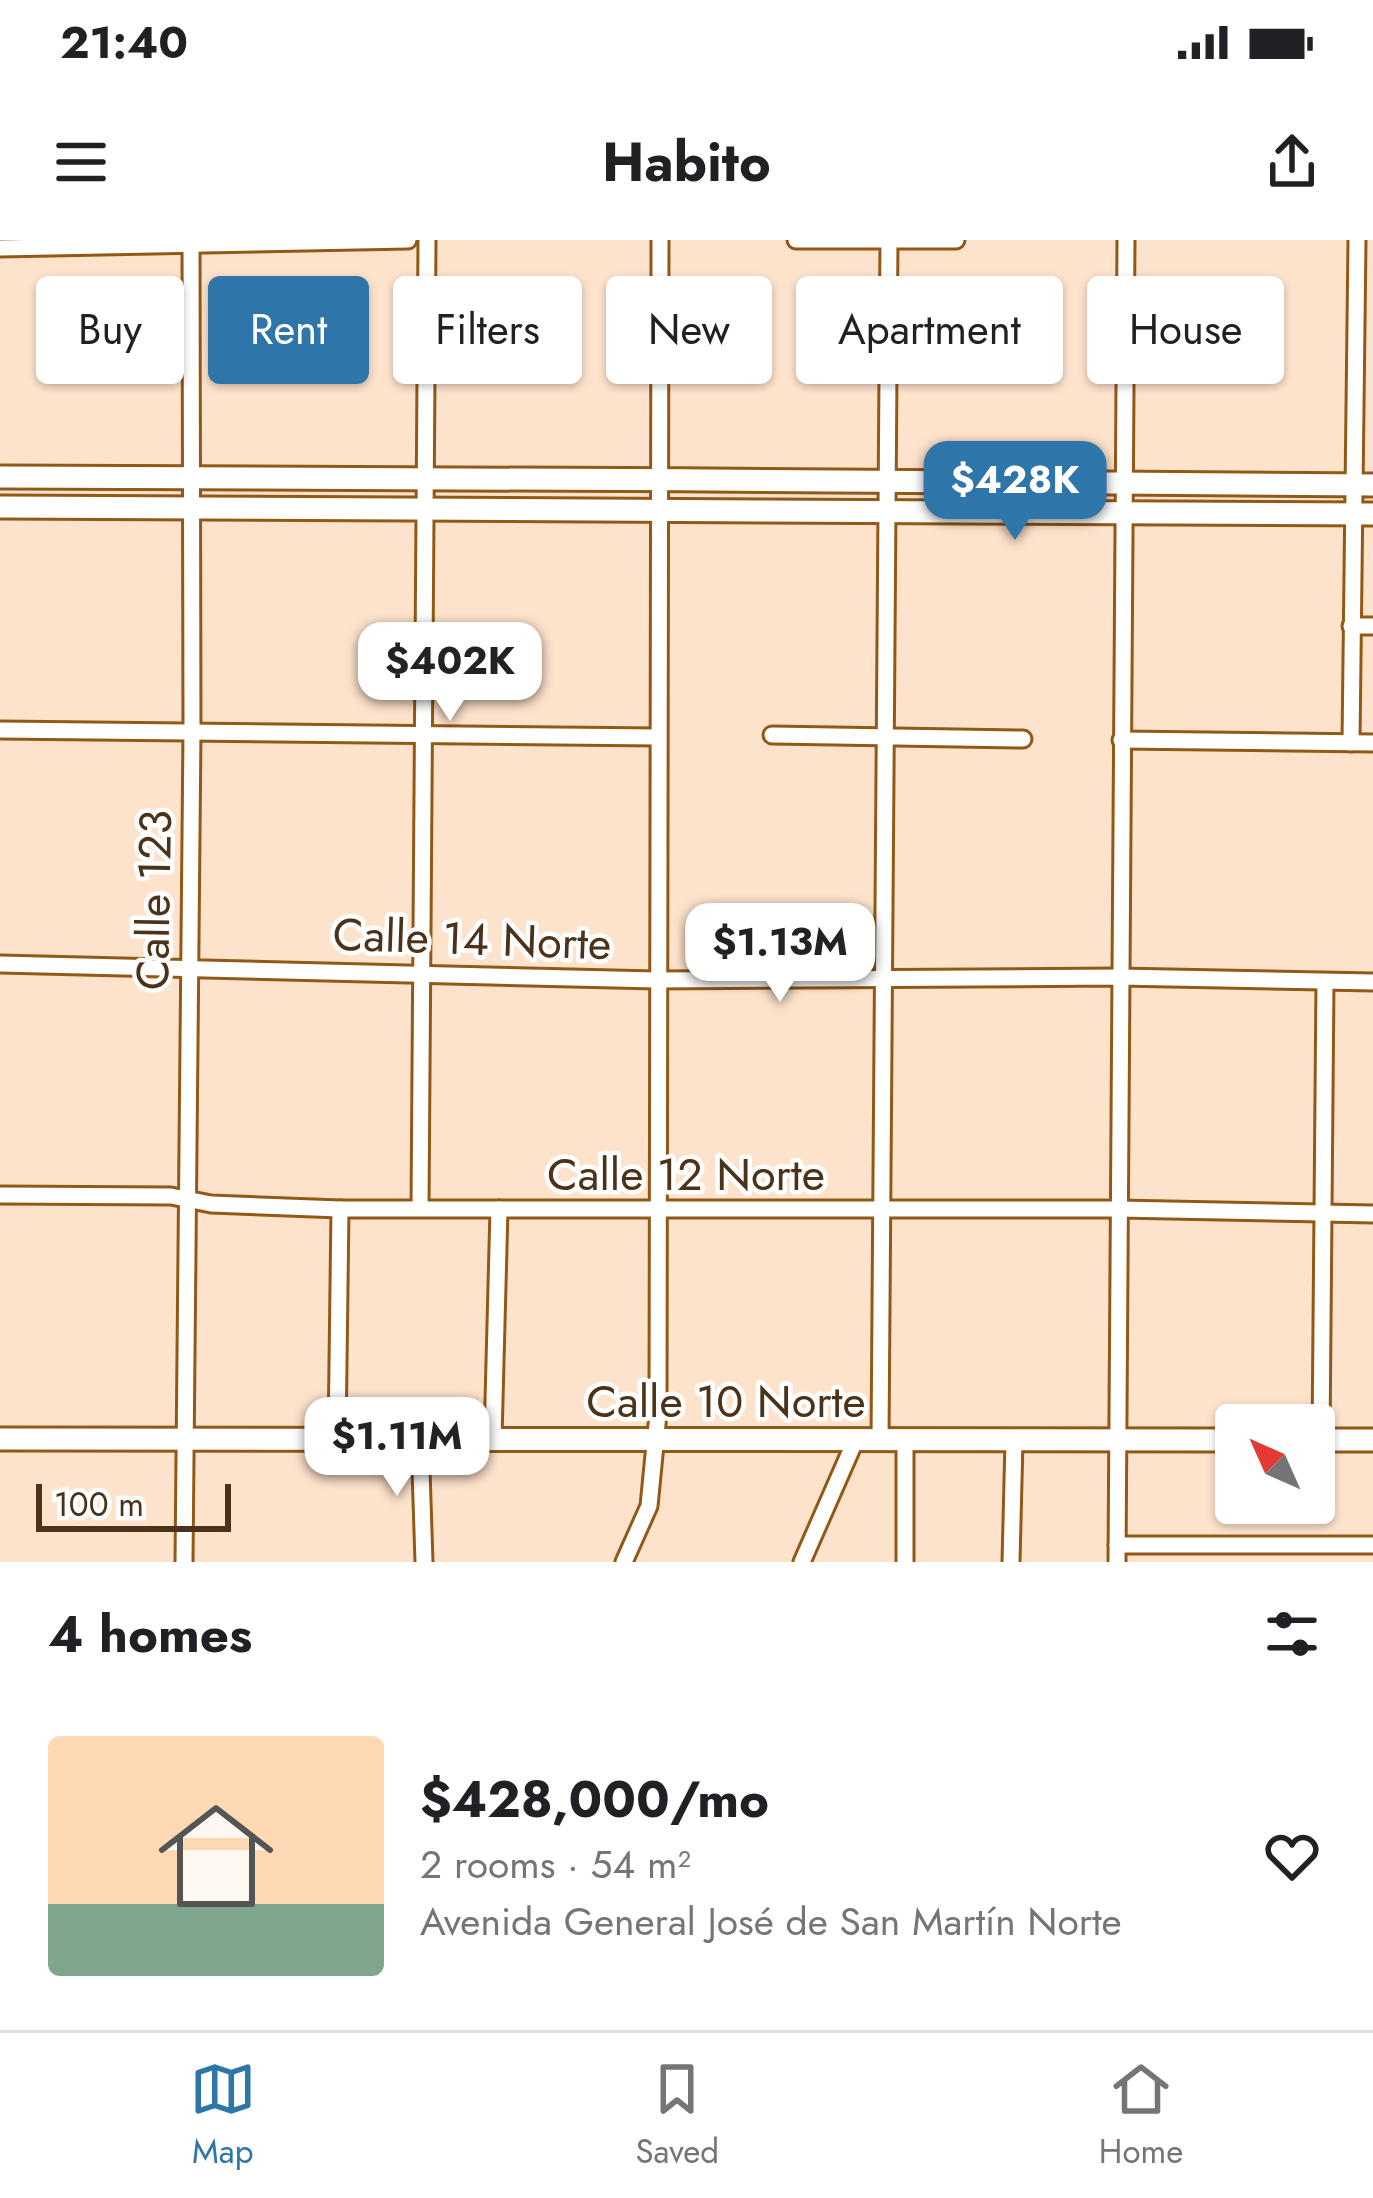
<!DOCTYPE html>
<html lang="en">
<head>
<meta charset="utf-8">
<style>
  body { margin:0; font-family:Jost,sans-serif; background:#f6f6f6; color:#202124; height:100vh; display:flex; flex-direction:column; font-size:45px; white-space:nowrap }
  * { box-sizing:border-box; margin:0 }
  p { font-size:39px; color:#757577 }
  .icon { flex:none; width:66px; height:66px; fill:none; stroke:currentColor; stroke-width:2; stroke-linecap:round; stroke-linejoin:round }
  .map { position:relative; height:1322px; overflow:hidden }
  .side { display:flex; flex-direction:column; background:#fff; flex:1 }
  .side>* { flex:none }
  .banner { position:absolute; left:36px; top:36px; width:1302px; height:108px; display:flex; gap:24px }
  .needle { width:78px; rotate:315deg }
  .fabs { position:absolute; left:1215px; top:1164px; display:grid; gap:24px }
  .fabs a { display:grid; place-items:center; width:120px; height:120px; border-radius:12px; background:#fff; box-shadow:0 3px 9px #0004; font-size:60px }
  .scale { position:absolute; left:36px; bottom:30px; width:195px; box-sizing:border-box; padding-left:12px; border:6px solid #4b3218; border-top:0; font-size:33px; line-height:42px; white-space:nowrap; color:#4b3218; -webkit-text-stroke:9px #fff; paint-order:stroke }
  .price { position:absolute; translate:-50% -102px; padding:0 27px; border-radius:24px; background:#fff; color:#222; font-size:39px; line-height:78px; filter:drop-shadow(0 3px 6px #0008) }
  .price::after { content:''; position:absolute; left:50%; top:72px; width:36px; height:27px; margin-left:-18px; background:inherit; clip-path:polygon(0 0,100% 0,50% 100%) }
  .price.selected { background:#2e76aa; color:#fff }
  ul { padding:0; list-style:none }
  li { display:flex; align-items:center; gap:36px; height:300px; padding:0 48px }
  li+li { border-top:3px solid #e0e0e0 }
  li span { display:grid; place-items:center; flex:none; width:336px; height:240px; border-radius:12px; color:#555 }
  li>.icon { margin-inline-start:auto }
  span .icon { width:144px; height:144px; fill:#fffc; stroke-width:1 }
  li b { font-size:51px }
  h2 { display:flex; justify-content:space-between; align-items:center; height:144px; padding:0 48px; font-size:51px }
  .tag { padding:0 42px; border-radius:12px; background:#fff; box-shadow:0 3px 9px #0004; font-size:42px; line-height:108px }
  .tag.selected { background:#2e76aa; color:#fff }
  .status { display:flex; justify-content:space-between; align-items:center; height:84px; padding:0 60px; background:#fff; direction:ltr }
  .status svg { height:33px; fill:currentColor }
  header { display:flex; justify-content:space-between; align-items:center; height:156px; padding:0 48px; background:#fff; font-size:54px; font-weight:700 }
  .dock { display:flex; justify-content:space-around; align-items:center; height:168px; border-top:3px solid #e0e0e0; background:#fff; font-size:33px; color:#757577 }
  .dock a { display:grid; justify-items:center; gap:6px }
  .dock .selected { color:#2e76aa }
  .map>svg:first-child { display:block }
</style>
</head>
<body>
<div class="status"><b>21:40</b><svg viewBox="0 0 49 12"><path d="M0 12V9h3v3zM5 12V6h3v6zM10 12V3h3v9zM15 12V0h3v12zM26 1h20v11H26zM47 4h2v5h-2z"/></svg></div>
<header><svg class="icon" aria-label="menu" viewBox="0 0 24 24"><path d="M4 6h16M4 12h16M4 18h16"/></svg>Habito<svg class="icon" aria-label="share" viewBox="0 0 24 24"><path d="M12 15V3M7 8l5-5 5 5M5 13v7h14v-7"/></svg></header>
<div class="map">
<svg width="1373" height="1322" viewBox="0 0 1373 1322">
  <rect width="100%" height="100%" fill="#fee3cc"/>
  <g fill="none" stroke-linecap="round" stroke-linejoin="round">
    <g stroke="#925816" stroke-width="21">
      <g id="street">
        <polyline points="796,0 956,0"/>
        <polyline points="0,8 408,0"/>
        <polyline points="1351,386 1373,386"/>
        <polyline points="0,490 658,497"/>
        <polyline points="772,495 1023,499"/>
        <polyline points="1121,500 1373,503"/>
        <polyline points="1351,503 1357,0"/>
        <polyline points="0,724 656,740 1119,737 1373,742"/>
        <polyline points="0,955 171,956 211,964 340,969 1118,969 1373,974"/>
        <polyline points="420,968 427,0"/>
        <polyline points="420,1199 424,1322"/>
        <polyline points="493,1199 499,969"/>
        <polyline points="1321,1200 1325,742"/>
        <polyline points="337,1201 340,969"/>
        <polyline points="880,1201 889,0"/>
        <polyline points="905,1201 905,1322"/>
        <polyline points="1117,1305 1373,1305"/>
        <polyline points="184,1322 192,492 191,0"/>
        <polyline points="624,1322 649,1266 658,1174 660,0"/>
        <polyline points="802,1322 855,1201"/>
        <polyline points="1011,1322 1014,1201"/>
        <polyline points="1117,1322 1126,0"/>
      </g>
    </g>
    <g stroke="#925816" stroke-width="27">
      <g id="secondary">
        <path d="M0,237c458,2 915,3 1373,8"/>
        <polyline points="0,267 1373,274"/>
        <polyline points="0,1199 1236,1200"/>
        <polyline points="1314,1200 1373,1200"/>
      </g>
    </g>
    <use href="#street" stroke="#fff" stroke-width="15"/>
    <use href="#secondary" stroke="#fff" stroke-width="21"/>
  </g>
  <g text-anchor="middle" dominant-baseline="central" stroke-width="9" stroke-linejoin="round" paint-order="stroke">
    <g font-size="45" fill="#4b3218" stroke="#fff">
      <text transform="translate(154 660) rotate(-89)">Calle 123</text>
      <text transform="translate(472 699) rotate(2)">Calle 14 Norte</text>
      <text x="686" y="934">Calle 12 Norte</text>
      <text x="726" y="1161">Calle 10 Norte</text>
    </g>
  </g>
</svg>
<div class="fabs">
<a><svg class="needle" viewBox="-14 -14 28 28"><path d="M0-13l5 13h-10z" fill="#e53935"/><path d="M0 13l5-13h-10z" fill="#757577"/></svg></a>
</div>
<div class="scale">100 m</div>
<b class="price selected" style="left:1015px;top:303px">$428K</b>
<b class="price" style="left:450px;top:484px">$402K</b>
<b class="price" style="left:780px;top:765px">$1.13M</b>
<b class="price" style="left:397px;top:1259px">$1.11M</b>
<div class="banner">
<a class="tag">Buy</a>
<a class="tag selected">Rent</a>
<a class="tag">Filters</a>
<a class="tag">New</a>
<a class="tag">Apartment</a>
<a class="tag">House</a>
</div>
</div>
<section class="side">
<h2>4 homes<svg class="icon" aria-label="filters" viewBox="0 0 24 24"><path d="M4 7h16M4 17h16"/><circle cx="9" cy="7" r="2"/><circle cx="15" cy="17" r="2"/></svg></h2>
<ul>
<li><span style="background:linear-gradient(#ffd9b3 70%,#7fa58c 0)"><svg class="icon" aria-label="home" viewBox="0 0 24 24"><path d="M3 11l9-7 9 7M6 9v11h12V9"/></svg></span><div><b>$428,000/mo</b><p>2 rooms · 54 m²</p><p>Avenida General José de San Martín Norte</p></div><svg class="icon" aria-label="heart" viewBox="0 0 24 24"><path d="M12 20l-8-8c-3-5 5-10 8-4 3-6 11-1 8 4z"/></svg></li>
</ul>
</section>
<nav class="dock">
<a class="selected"><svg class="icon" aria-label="map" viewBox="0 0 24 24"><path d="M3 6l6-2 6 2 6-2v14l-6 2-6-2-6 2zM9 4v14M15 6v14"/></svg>Map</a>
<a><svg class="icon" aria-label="saved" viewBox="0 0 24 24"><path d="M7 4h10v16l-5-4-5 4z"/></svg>Saved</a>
<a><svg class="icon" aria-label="home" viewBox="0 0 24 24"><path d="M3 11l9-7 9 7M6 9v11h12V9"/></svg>Home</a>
</nav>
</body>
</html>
